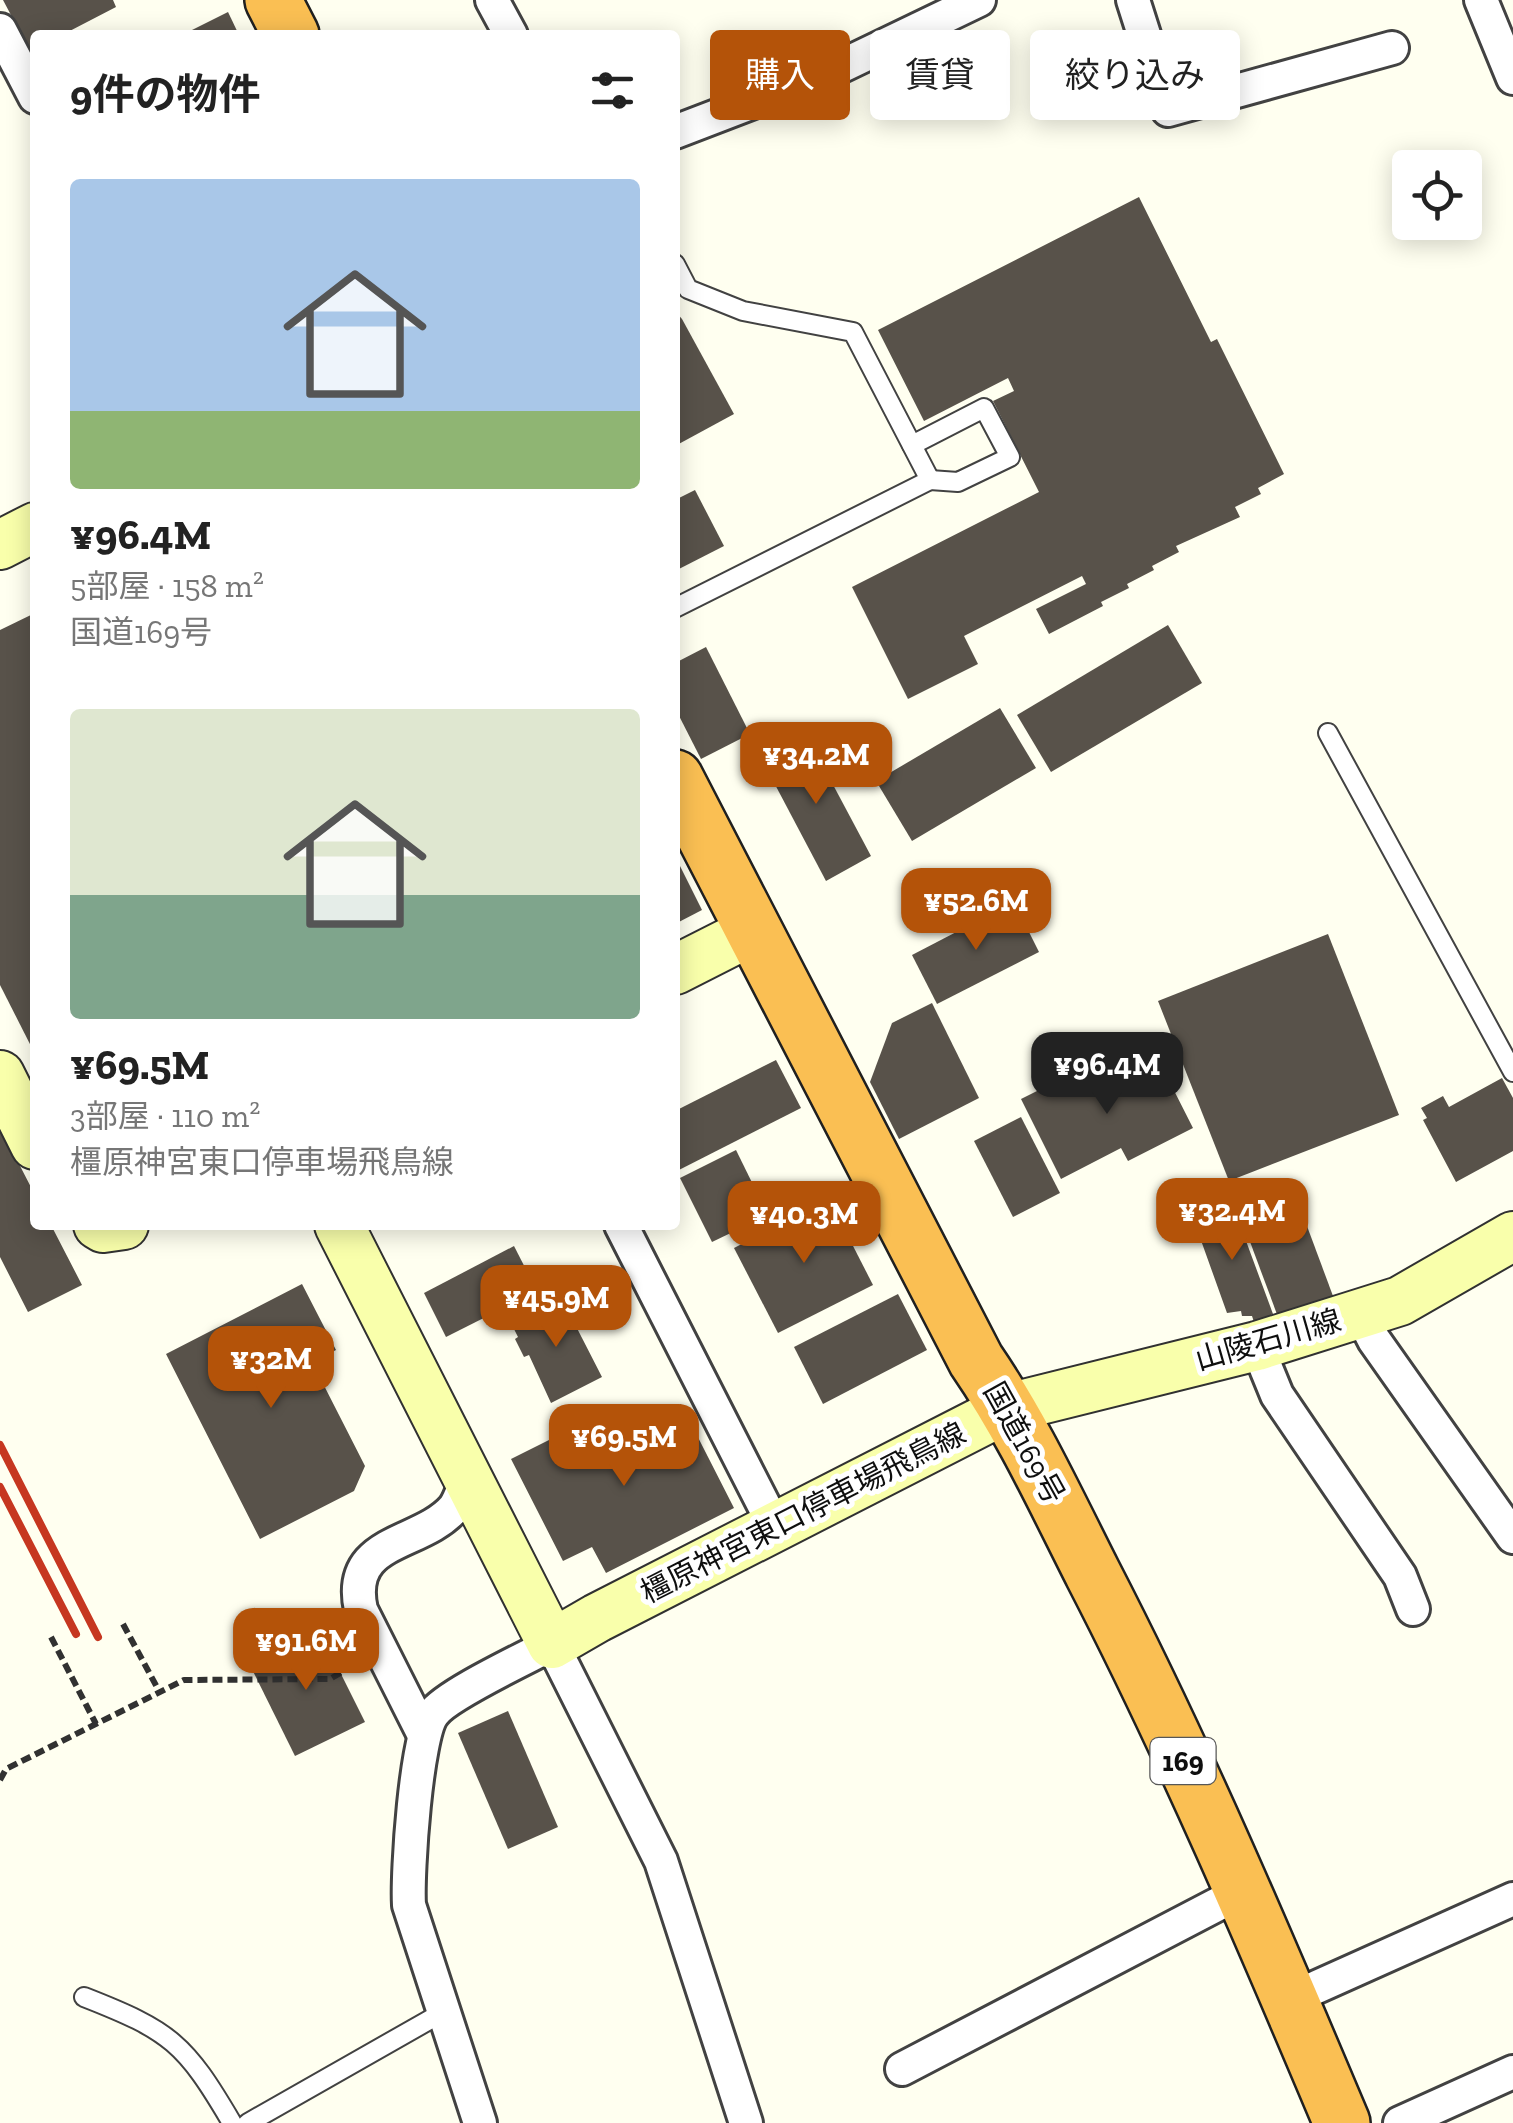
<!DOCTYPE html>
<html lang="ja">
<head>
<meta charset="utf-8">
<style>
  body { margin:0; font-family:"Zilla Slab","Noto Sans JP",serif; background:#f2f2f2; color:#222; height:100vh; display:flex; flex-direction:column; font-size:38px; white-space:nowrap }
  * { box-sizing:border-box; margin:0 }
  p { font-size:32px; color:#767676 }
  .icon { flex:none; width:55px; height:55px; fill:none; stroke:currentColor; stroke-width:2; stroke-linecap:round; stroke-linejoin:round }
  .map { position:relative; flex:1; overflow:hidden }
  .side { position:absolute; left:30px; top:30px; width:650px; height:1200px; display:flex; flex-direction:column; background:#fff; border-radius:10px; box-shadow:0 5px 25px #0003 }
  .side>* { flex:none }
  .guide { position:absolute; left:710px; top:30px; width:652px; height:90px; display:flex; gap:20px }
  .fabs { position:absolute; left:1392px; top:150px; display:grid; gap:20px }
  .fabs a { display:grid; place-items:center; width:90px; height:90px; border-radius:10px; background:#fff; box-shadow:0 5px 25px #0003; font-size:50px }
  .price { position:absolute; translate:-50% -85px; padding:0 22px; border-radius:20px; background:#b45309; color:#fff; font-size:32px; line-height:65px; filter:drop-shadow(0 2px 5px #0008) }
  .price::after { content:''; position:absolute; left:50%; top:60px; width:30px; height:22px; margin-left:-15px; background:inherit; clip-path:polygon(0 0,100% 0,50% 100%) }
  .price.selected { background:#222; color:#fff }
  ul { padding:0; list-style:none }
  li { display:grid; align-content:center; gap:20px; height:530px; padding:0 40px }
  li span { display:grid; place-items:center; height:310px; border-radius:10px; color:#555 }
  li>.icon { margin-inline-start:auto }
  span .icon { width:180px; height:180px; fill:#fffc; stroke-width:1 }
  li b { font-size:42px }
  h2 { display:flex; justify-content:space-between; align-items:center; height:120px; padding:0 40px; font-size:42px }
  .pill { padding:0 35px; border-radius:10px; background:#fff; box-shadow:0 5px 25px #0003; font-size:35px; line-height:90px }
  .pill.selected { background:#b45309; color:#fff }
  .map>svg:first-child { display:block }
</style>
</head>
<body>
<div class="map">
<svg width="1513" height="2123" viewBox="0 0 1513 2123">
  <rect width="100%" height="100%" fill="#fffff0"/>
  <g fill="#58524a">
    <polygon points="3,0 113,0 116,7 62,35 35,35 35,49 30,51"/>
    <polygon points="228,12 239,35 182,35"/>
    <polygon points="1139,197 1211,342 1217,339 1284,474 1258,488 1261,494 1235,507 1240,517 1176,546 1179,552 1152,566 1154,570 1127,584 1129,588 1101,602 1103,606 1049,634 1036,609 1086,584 1082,576 964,636 978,664 908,699 852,587 1039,492 993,401 1014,391 1008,378 924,421 878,330"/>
    <polygon points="675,311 682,319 734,414 675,446"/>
    <polygon points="695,490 724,546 675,571 675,500"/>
    <polygon points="35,613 35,1054 0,985 0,630"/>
    <polygon points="1168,625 1202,683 1051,772 1017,715"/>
    <polygon points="706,647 750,734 701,759 675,708 675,663"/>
    <polygon points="1000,708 1036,768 912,841 876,781"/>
    <polygon points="806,734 871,856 826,881 761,758"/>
    <polygon points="675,856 702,910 675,924"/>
    <polygon points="1014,902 1039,952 937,1004 912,955"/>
    <polygon points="1328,934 1399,1115 1229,1181 1158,1001"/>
    <polygon points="932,1003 979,1098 899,1139 870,1082 892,1023"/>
    <polygon points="1157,1057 1193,1128 1128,1161 1121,1148 1061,1179 1021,1099 1053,1083 1059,1093 1091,1076 1097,1087"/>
    <polygon points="776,1060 801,1108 675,1172 675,1111"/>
    <polygon points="1502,1078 1513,1098 1513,1151 1456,1182 1423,1120 1427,1118 1421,1108 1443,1096 1449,1107"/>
    <polygon points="1021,1117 1060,1193 1013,1217 974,1141"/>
    <polygon points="0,1127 35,1195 35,1225 51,1225 82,1285 28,1312 0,1257"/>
    <polygon points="736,1150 768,1215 712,1242 680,1178"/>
    <polygon points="1291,1183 1333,1296 1278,1317 1236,1204"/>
    <polygon points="829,1199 873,1285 778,1333 734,1248"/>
    <polygon points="1232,1203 1273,1314 1254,1322 1252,1316 1242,1316 1241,1311 1227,1313 1193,1218"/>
    <polygon points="514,1246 537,1291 446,1337 424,1293"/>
    <polygon points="302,1284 336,1350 312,1362 365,1466 354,1491 260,1539 166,1354"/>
    <polygon points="898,1294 927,1350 823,1404 794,1347"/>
    <polygon points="561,1297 602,1377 551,1403 529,1355 524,1357 515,1339 518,1337 511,1323"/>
    <polygon points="681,1404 734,1508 606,1573 592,1547 563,1561 511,1459 569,1430 581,1454"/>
    <polygon points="287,1638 326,1644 365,1722 295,1756 247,1659"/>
    <polygon points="508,1711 558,1827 508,1849 458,1733"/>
  </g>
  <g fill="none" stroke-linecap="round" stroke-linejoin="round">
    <g stroke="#424242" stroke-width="22">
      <g id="lane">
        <polyline points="675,264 688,289 743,311 853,332 930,480 675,608"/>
        <polyline points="912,445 984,408 1010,457 958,482 930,480"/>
        <polyline points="1328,733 1513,1072"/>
        <path d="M84,1997c87,34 101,46 148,126"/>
        <polyline points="248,2123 445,2011"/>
      </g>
    </g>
    <g stroke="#424242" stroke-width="38">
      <g id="street">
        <polyline points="492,0 511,35"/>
        <polyline points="1133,0 1168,110 1392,48"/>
        <polyline points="1481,0 1513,78"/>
        <polyline points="0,30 35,97"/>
        <polyline points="675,132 821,76 979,0"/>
        <polyline points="621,1225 775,1527"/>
        <polyline points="1360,1313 1374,1340 1513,1537"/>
        <polyline points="1257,1346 1277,1395 1400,1576 1413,1609"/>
        <path d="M424,1735l-63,-125c-16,-72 59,-63 93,-102 6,-8 9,-20 13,-29"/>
        <polyline points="1290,1999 1513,1899"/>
        <polyline points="902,2069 1243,1891"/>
        <path d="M480,2123l-71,-218c-2,-32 7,-169 24,-191 13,-19 95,-57 119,-70l109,217 85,262"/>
        <polyline points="1400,2123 1513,2072"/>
      </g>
    </g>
    <g stroke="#313131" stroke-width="52">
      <g id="secondary">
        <polyline points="0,545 35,527"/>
        <polyline points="675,970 754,930"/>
        <polyline points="0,1075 35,1145"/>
        <polyline points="98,1225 103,1228 124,1225"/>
        <polyline points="339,1225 552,1644 597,1618 1008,1408 1257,1346 1400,1301 1513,1236"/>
      </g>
    </g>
    <g stroke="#202020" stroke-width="60">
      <g id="highway">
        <polyline points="273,0 291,35"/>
        <path d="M675,778l301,582c46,67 80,141 117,214 92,178 171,364 249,549"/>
      </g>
    </g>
    <g stroke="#313131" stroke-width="6" stroke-dasharray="10 5" stroke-linecap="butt">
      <polyline points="252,1609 262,1630 276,1623 335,1630"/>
      <polyline points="123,1624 159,1691"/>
      <polyline points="51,1637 96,1724"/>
      <polyline points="0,1780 6,1769 184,1680 330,1679 352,1666"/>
    </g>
    <use href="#lane" stroke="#fff" stroke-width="18"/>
    <use href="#street" stroke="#fff" stroke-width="32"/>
    <use href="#secondary" stroke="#f9ffab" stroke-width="48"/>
    <use href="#highway" stroke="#fabf53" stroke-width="55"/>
    <g stroke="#c63720" stroke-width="8">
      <polyline points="0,1445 98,1637"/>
      <polyline points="0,1487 76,1634"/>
    </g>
  </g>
  <g text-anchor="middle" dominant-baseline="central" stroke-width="10" stroke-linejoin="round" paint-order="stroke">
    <rect fill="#fff" stroke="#575757" stroke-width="2.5" x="1150.5" y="1738" width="65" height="46" rx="8"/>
    <g font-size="28" font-weight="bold" fill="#0f0f0f">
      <text x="1183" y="1761">169</text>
    </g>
    <g font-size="30" fill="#0f0f0f" stroke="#fff">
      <text transform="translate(1268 1340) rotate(-16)">山陵石川線</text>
      <text transform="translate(1024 1443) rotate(61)">国道169号</text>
      <text transform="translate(803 1513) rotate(-27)">橿原神宮東口停車場飛鳥線</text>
    </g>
  </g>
</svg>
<div class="fabs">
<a><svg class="icon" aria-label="locate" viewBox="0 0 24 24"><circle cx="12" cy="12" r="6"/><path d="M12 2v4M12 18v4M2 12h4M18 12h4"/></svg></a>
</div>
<b class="price" style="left:816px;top:807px">¥34.2M</b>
<b class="price" style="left:976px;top:953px">¥52.6M</b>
<b class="price selected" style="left:1107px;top:1117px">¥96.4M</b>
<b class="price" style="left:1232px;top:1263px">¥32.4M</b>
<b class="price" style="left:804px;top:1266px">¥40.3M</b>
<b class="price" style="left:556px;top:1350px">¥45.9M</b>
<b class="price" style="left:271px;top:1411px">¥32M</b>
<b class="price" style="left:624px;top:1489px">¥69.5M</b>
<b class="price" style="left:306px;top:1693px">¥91.6M</b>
<div class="guide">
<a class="pill selected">購入</a>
<a class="pill">賃貸</a>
<a class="pill">絞り込み</a>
</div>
<section class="side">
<h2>9件の物件<svg class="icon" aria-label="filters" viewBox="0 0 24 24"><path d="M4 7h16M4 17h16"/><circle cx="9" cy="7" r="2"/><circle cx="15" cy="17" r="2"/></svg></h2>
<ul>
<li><span style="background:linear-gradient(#a9c7e8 75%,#8fb573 0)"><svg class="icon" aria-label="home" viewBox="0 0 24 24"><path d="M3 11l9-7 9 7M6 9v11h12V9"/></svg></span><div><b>¥96.4M</b><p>5部屋 · 158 m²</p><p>国道169号</p></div></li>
<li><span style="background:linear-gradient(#dfe7d0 60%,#7fa58c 0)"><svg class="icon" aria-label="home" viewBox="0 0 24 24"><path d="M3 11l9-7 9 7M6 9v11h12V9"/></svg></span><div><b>¥69.5M</b><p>3部屋 · 110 m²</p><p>橿原神宮東口停車場飛鳥線</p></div></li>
</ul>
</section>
</div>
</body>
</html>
